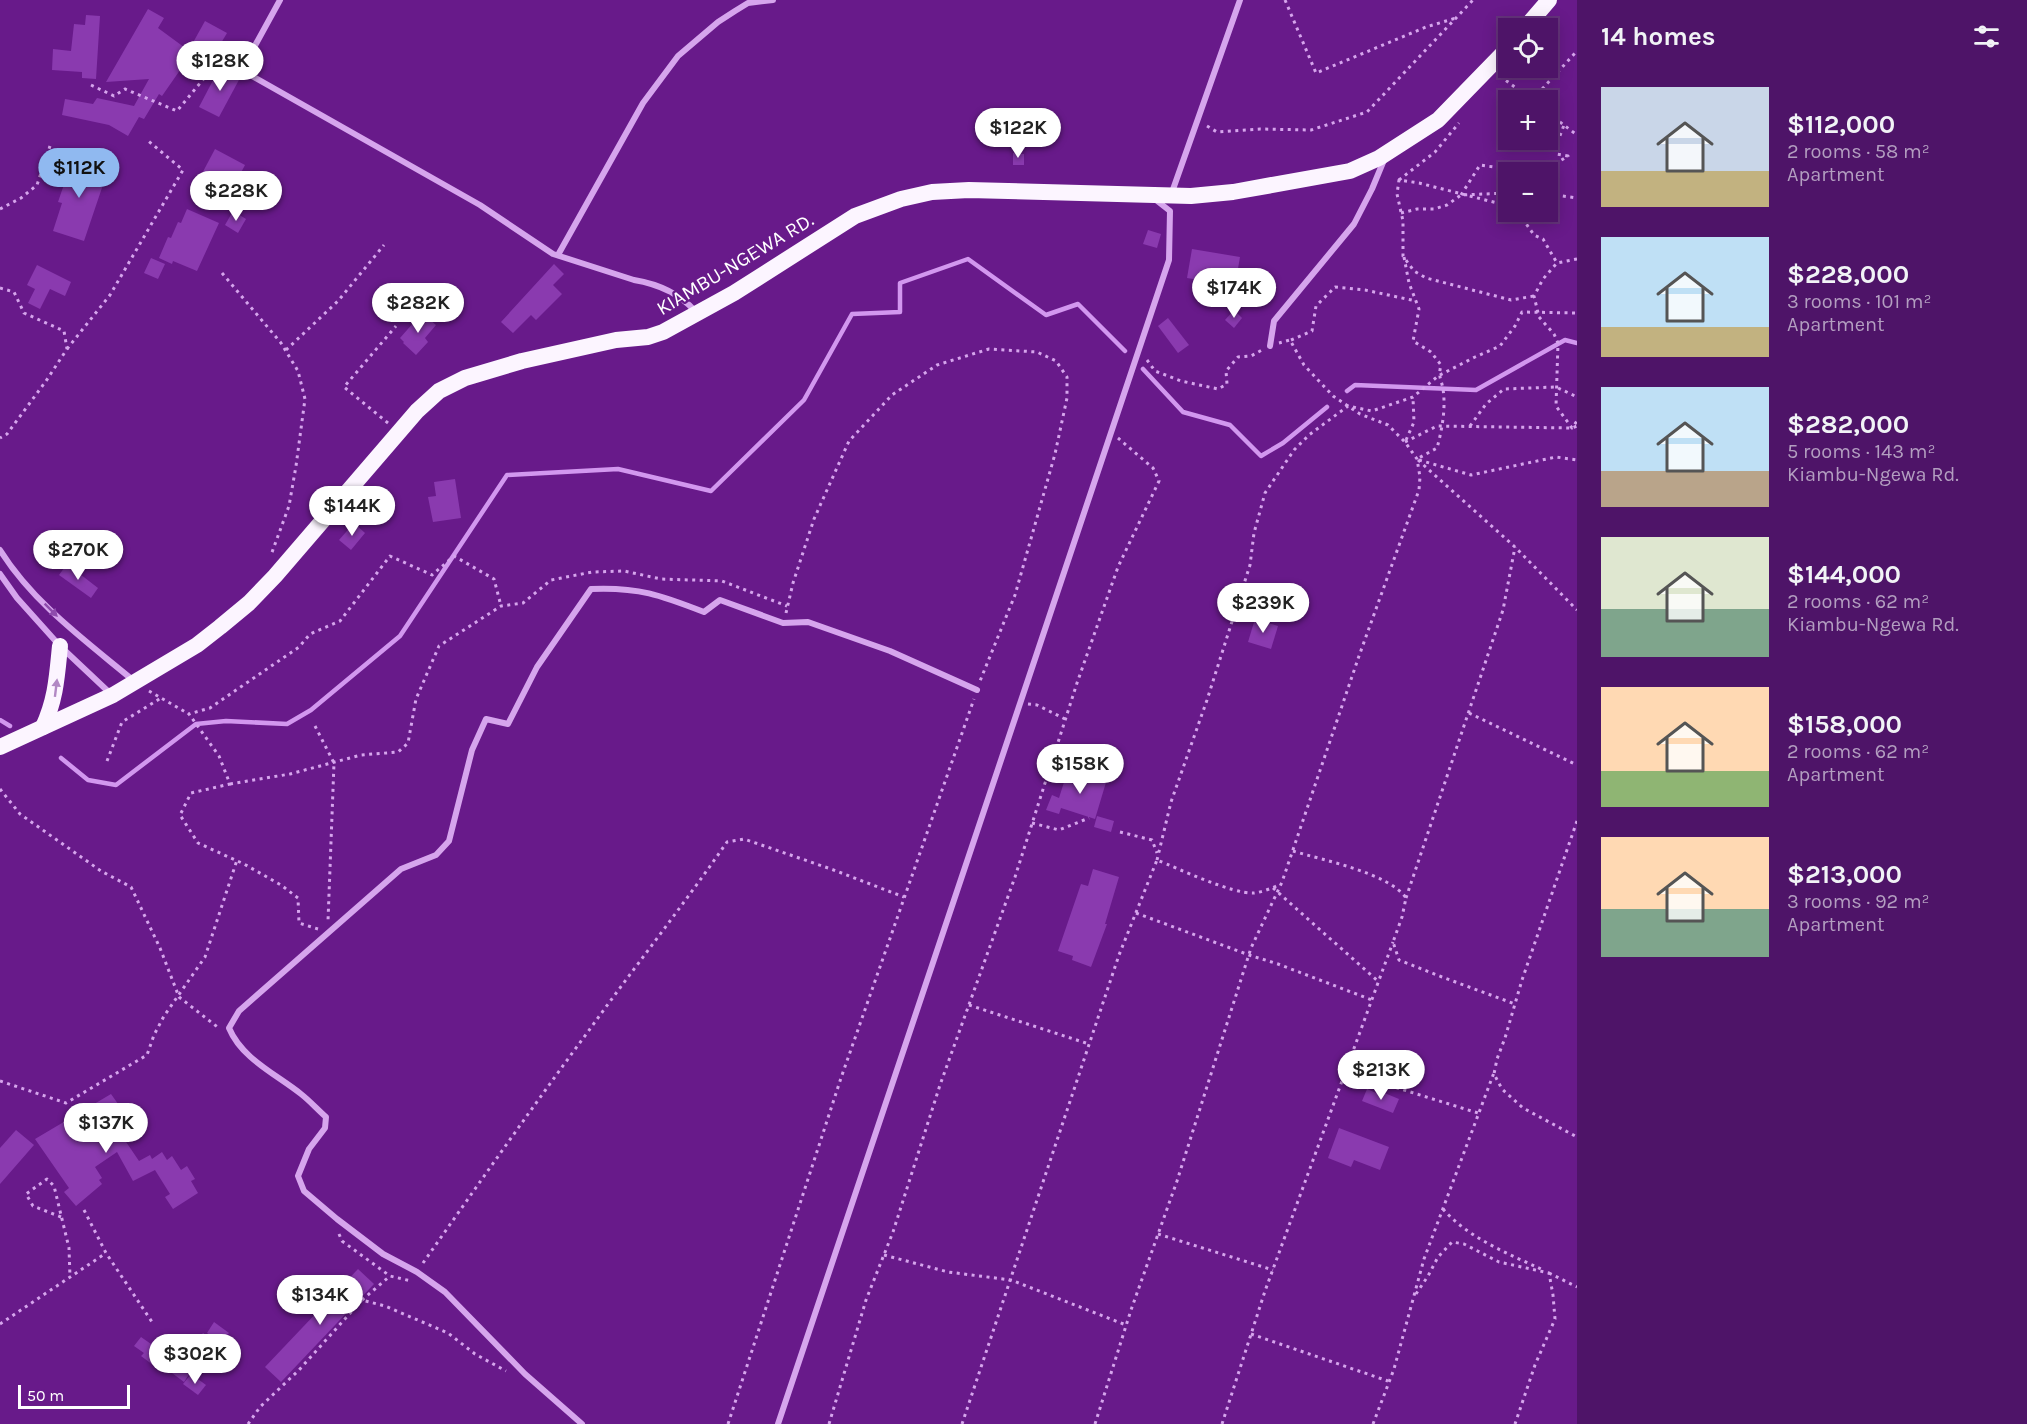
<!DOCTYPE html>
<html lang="en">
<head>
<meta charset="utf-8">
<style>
  body { margin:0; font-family:Karla,sans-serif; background:#582171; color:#f1f3f6; height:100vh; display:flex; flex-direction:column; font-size:22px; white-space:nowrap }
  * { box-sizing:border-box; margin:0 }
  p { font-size:20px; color:#b39ec0 }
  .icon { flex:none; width:33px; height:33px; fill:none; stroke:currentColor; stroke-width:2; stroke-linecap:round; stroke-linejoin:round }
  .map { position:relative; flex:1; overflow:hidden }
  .side { display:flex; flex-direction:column; background:#4e1468; width:450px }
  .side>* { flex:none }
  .fabs { position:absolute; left:1498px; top:18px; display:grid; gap:12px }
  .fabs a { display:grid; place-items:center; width:60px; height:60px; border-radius:0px; background:#4e1468; box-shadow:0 3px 15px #0003,0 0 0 2px #65337c; font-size:30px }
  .scale { position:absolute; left:18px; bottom:15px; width:112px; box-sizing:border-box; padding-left:6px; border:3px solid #fff; border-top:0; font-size:16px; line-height:21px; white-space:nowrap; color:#fff; -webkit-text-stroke:4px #681a8a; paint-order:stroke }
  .price { position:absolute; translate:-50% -51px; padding:0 14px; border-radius:21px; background:#fff; color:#222; font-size:20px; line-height:39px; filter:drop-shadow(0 2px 3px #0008) }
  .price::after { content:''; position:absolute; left:50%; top:36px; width:18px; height:14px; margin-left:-9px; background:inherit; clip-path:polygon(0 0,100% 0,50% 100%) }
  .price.on { background:#90b9f0; color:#111 }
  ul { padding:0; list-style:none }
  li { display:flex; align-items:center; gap:18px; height:150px; padding:0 24px }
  li span { display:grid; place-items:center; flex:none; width:168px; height:120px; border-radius:0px; color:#555 }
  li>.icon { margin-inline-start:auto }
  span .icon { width:72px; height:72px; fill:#fffc; stroke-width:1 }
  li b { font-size:26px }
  h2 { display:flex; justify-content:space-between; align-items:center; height:72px; padding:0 24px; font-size:26px }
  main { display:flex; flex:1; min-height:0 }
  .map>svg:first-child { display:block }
</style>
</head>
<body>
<main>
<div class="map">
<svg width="1577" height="1424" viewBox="0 0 1577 1424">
  <rect width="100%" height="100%" fill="#681a8a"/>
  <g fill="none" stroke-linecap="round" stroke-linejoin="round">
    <g stroke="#d297ef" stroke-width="4.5">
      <polyline points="1143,369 1183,412 1230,425 1261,456 1283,443 1327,407"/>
      <polyline points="1347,391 1355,385 1476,390 1565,340 1577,343"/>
      <polyline points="0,720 10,726"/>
      <polyline points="61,758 88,780 116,785 196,724 226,721 287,724 311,710 400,636 507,475 618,469 711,491 804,400 852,314 900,312 900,283 968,259 1046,315 1078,304 1125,351"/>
    </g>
  </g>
  <g fill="#8a3aaf">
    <polygon points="148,9 164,18 158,28 192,53 162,96 159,94 144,119 139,117 128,136 109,125 62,115 65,99 93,104 97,98 134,106 149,79 106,82"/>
    <polygon points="86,15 100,16 96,79 82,78 82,72 52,70 53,49 71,51 74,24 85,25"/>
    <polygon points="205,21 227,33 211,60 190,48"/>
    <polygon points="220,67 240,78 219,117 199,107"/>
    <polygon points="215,149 245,165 228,197 198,181"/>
    <polygon points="1013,153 1024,154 1024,165 1013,165"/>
    <polygon points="73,158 108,170 84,241 53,231 62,203 58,202"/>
    <polygon points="187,209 219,223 197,271 173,261 172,264 159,258 168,237 171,238 178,222 181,223"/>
    <polygon points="233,211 246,219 238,233 225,225"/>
    <polygon points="1148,230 1161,234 1157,248 1143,244"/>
    <polygon points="1192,249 1240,257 1235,286 1187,278"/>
    <polygon points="151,258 165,264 158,279 144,273"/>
    <polygon points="554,264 564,274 553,285 562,294 536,320 531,315 513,333 501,322"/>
    <polygon points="37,265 71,282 65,296 50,289 40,309 28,303 35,289 27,285"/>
    <polygon points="1234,310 1242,318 1234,328 1225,320"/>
    <polygon points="422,313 436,325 425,338 428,342 416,355 403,343 404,342 400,338"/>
    <polygon points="1168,318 1189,345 1178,353 1158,326"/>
    <polygon points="455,479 461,518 433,522 428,497 436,496 434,482"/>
    <polygon points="383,489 394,498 381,514 370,505"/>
    <polygon points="354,523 365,533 351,550 339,540"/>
    <polygon points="67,564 98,588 91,598 59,575"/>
    <polygon points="1255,619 1278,626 1271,649 1248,642"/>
    <polygon points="1074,769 1107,779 1095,819 1061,808 1059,814 1046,810 1052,795 1059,798 1065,779 1070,780"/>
    <polygon points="1097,816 1114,821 1111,832 1094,827"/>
    <polygon points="1093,869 1119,877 1105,924 1107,924 1091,967 1072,960 1073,956 1058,951 1081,884 1088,886"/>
    <polygon points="1367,1089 1381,1095 1382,1092 1399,1099 1393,1113 1362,1101"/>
    <polygon points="111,1094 133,1125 120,1133 139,1161 150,1155 152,1159 162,1152 167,1160 172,1156 181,1170 187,1166 195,1179 191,1181 198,1193 173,1209 165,1197 170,1194 155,1170 133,1181 117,1152 95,1167 102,1178 99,1180 102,1184 76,1206 64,1192 69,1188 35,1139"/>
    <polygon points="1339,1128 1389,1147 1380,1170 1354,1160 1351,1167 1328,1158"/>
    <polygon points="16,1130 34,1145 0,1184 0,1148"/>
    <polygon points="358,1269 374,1284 281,1382 265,1367"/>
    <polygon points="214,1322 229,1333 221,1343 207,1333"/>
    <polygon points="203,1333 214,1341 206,1352 195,1344"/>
    <polygon points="141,1337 151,1344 153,1341 165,1350 163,1353 190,1373 184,1382 156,1361 153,1365 141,1356 144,1353 134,1346"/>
    <polygon points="191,1374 206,1385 198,1395 183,1384"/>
  </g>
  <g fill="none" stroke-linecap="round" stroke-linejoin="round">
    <g stroke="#d6a5ed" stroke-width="3" stroke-dasharray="3 4.5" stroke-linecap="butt">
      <polyline points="1285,0 1316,73 1426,27 1456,18"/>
      <polyline points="1500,76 1532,100"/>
      <polyline points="91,85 114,96 125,89 177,111 220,59 236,65"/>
      <polyline points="1532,100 1577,51"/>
      <polyline points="1548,113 1577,135"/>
      <polyline points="1207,126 1217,132 1260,129 1311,130 1367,112 1473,0"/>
      <polyline points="1399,180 1435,152 1459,123"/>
      <polyline points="1548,194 1577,198"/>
      <polyline points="1461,195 1480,165 1528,172 1550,167 1568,156 1557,154 1558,141 1564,125"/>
      <polyline points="1509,206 1419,183 1399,180 1397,194 1403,221 1403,256 1414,271 1426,278 1511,300 1534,296"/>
      <polyline points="0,209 21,198 37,185 50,146"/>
      <polyline points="1518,212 1534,235 1543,239 1557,263"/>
      <polyline points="1401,213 1417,209 1434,209 1447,205 1461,195 1509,193"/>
      <path d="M1404,257l5,26 10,26 -6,32 18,11 10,13c-3,12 0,13 2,24 3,19 -1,41 -6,59l-20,11"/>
      <polyline points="1577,259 1557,263 1543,279 1534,296 1539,317 1554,334 1558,343 1556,406 1572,428 1577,421"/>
      <polyline points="222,273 281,343 298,371 305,399 296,466 289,506 271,555"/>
      <polyline points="0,288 14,292 24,313 64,331 67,349 46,381 7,434 0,438"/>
      <polyline points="1291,340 1312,331 1316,306 1335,287 1365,290 1416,301"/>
      <polyline points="67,349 110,295 183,170 146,139"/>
      <polyline points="286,350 338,301 384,245"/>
      <polyline points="1147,360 1155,371 1181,381 1218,389 1227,384 1226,371 1238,357 1251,356 1262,350"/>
      <polyline points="388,423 344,387 396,326"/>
      <polyline points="1470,426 1486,404 1504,389 1556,387 1577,397"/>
      <polyline points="1406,440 1414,422 1413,398"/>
      <polyline points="1405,442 1437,426 1572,428 1577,426"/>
      <polyline points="1418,460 1515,547 1577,610"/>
      <polyline points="1419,460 1471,475 1556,457 1577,460"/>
      <polyline points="786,613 793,583 814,519 849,441 892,395 937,365 989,349 1037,352 1056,361 1067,377 1067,398 1055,454 1015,595 980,681"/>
      <polyline points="149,691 189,714"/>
      <polyline points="1028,704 1037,705 1065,719"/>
      <polyline points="1469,713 1577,765"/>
      <polyline points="315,726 334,763 328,921"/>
      <polyline points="107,761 122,722 161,698"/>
      <polyline points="230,784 290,774 361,755 398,752 408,743 416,699 439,646 501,606 523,603 551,580 592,572 624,571 661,579 722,581 787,606"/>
      <polyline points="0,789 20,814 101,871 131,887 160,948 179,997 220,1029"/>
      <polyline points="1577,821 1522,980 1505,1038 1497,1059 1494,1074 1502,1089 1523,1108 1577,1137"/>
      <polyline points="1032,823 1059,830 1089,818"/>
      <polyline points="1120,832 1152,840 1157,853"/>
      <path d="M1293,851c29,9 96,22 113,47l-4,19 -9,25 6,18 43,17 73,27"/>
      <polyline points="1157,860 1171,802 1207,700 1250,565 1254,533 1265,493 1294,450 1309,435 1348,406 1372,411 1413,397 1438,376 1475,357 1500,346 1515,326 1522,312 1577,313"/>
      <polyline points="1273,888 1379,982"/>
      <polyline points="1406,898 1503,610 1515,547"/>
      <polyline points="1136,913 1249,955 1278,964 1372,1000"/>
      <polyline points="318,929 299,923 298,898 281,885 244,864 198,843 180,815 191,793 230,784 219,756 189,714 210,708 299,647 310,634 340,621 390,556 432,575 454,556 494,579 501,606"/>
      <polyline points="969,1005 1089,1044"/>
      <polyline points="1346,1072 1478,1113"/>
      <polyline points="0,1081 66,1103 147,1055 154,1035 164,1016 205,957 237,860"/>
      <path d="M1443,1209c25,29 66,45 100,61"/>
      <polyline points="84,1210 106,1253 152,1322"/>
      <polyline points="61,1217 33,1206 26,1194 47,1179 54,1186 69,1248 70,1277"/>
      <polyline points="339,1234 342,1241 390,1276"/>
      <polyline points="1158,1234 1273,1270"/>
      <polyline points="884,1255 948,1272 1011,1280 1126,1325"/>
      <path d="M423,1263c54,-77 108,-154 164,-230 46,-64 95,-126 140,-191l17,-3 87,30 73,28"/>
      <polyline points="1549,1273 1577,1287"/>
      <polyline points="1416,1294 1428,1276 1438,1257 1452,1242 1464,1244 1499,1262 1549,1273 1553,1295 1555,1319 1535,1365 1515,1424"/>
      <polyline points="362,1300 390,1276 411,1281"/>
      <polyline points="0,1324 106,1253"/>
      <polyline points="1251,1334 1388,1381"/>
      <polyline points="248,1424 260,1407 299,1370 362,1300 385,1306 448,1333 475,1354 506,1371"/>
      <polyline points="728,1424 841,1078 974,699"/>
      <polyline points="829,1424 866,1300 893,1232 940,1085 1015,877 1077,683 1118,567 1159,481 1153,468 1118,438"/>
      <path d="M962,1424l157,-469 38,-95c22,9 75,34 97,33 8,-1 19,-5 26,-9"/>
      <polyline points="1095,1424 1131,1310 1177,1181 1251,948 1282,882 1359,656 1419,490 1420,477 1417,459 1405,442 1388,425 1360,414 1333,396 1304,365 1290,340 1279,343"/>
      <polyline points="1222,1424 1265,1291 1393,942"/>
      <polyline points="1373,1424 1394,1369 1424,1259 1495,1070"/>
    </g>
    <g stroke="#d6a5ed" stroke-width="6">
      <path d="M280,0l-34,62v6l6,8 228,129 73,49 81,26c24,4 45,13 61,31"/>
      <polyline points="1171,195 1240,0"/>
      <polyline points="558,255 643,103 678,56 718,22 735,11 748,3 773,0"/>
      <polyline points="1270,346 1274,321 1354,224 1372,189 1384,160"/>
      <path d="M0,550c33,53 86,91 134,131"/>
      <polyline points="0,574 17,598 60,646 112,695"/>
      <path d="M582,1424l-57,-50 -80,-82 -28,-20 -34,-18 -46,-35 -33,-28 -6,-15 11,-27 16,-21 1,-11c-8,-7 -16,-16 -25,-23 -25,-20 -59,-35 -72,-66l10,-17 162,-142 35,-14 13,-14 23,-91 14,-31 22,5 29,-57 54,-78c48,-2 69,6 113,23l16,-12 63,23 25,-1 82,29 87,39"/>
      <polyline points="778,1424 1169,260 1170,211 1156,200"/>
    </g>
    <g stroke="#fcf5ff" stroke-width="16">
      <polyline points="1525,28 1549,0"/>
      <path d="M43,727c13,-28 14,-51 17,-81"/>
      <polyline points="0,747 113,695 197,645 220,627 249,603 275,576 417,411 439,391 465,378 522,361 616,340 648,337 663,332 734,293 855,216 901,199 932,192 969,190 1191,196 1233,192 1350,171 1379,158 1438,120 1509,47"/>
    </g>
  </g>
  <defs><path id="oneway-solid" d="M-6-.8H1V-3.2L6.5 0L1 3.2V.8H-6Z" transform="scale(1.5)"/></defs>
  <use fill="#8e4bad" href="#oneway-solid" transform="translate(51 610) rotate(45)"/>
  <use fill="#b288c4" href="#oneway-solid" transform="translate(56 688) rotate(-83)"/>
  <g text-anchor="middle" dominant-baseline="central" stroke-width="4.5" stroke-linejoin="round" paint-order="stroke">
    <g font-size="20" fill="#fff" stroke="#681a8a">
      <text transform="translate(735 264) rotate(-31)">KIAMBU-NGEWA RD.</text>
    </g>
  </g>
</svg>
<div class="fabs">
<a><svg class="icon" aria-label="locate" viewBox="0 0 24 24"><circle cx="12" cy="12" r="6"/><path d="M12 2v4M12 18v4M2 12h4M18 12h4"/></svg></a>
<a>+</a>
<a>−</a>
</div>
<div class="scale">50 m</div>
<b class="price" style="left:220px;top:92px">$128K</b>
<b class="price" style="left:1018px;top:159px">$122K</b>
<b class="price on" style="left:79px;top:199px">$112K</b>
<b class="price" style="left:236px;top:222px">$228K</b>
<b class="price" style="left:1234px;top:319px">$174K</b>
<b class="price" style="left:418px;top:334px">$282K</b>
<b class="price" style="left:352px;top:537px">$144K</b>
<b class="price" style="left:78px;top:581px">$270K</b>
<b class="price" style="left:1263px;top:634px">$239K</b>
<b class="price" style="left:1080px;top:795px">$158K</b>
<b class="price" style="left:1381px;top:1101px">$213K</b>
<b class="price" style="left:106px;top:1154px">$137K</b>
<b class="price" style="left:320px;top:1326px">$134K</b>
<b class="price" style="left:195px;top:1385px">$302K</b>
</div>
<section class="side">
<h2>14 homes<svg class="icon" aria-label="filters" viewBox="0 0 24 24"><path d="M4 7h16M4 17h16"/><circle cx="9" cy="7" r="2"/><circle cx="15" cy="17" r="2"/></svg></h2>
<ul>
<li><span style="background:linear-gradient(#c9d6e8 70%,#c2b280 0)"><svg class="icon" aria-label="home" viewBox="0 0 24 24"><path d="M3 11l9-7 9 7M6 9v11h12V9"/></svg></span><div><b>$112,000</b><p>2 rooms · 58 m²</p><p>Apartment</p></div></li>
<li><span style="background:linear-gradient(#bfe0f5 75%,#c2b280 0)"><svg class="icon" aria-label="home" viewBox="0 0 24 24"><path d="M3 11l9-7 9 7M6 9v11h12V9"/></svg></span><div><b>$228,000</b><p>3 rooms · 101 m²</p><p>Apartment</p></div></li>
<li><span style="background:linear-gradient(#bfe0f5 70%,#b9a48a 0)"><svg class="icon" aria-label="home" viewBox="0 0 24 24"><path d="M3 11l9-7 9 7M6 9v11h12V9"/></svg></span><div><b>$282,000</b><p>5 rooms · 143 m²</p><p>Kiambu-Ngewa Rd.</p></div></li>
<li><span style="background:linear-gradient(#dfe7d0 60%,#7fa58c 0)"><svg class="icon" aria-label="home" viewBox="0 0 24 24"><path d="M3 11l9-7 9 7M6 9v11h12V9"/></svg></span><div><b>$144,000</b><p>2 rooms · 62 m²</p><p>Kiambu-Ngewa Rd.</p></div></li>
<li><span style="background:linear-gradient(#ffd9b3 70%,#8fb573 0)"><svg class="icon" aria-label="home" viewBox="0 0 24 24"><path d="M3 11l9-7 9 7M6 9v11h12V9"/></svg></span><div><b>$158,000</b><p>2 rooms · 62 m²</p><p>Apartment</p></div></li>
<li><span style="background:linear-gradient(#ffd9b3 60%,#7fa58c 0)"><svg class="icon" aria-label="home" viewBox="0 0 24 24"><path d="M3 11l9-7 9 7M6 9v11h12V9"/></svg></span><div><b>$213,000</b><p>3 rooms · 92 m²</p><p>Apartment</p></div></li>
</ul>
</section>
</main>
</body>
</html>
